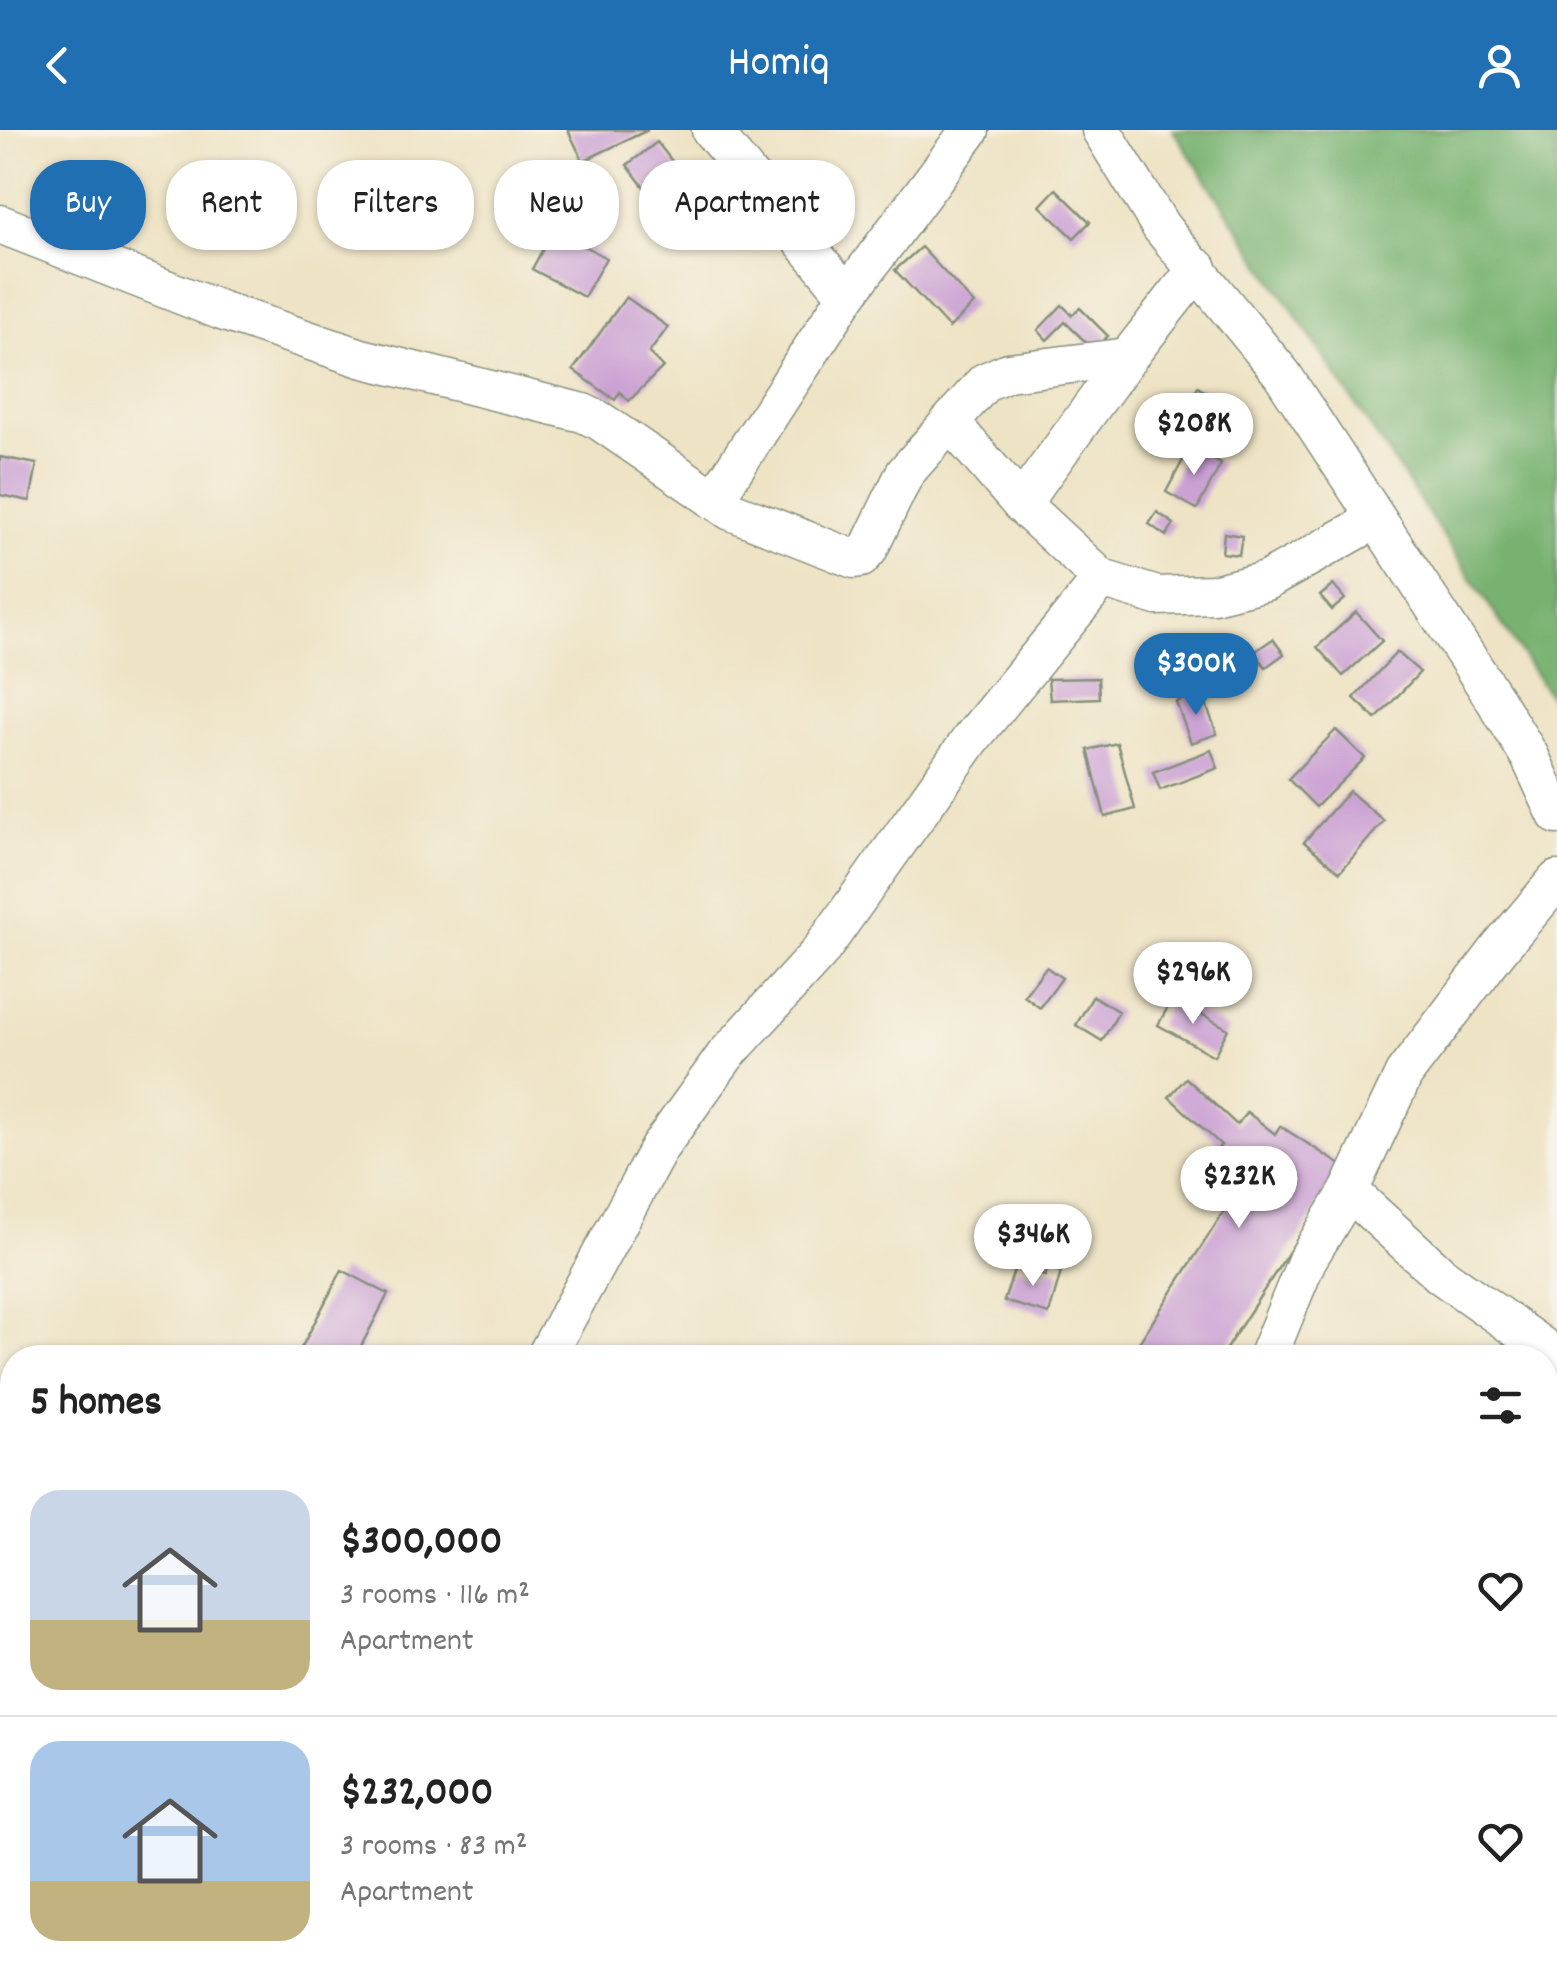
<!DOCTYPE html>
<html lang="en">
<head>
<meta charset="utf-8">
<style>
  body { margin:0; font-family:Dekko,sans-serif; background:#f6f6f6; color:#222; height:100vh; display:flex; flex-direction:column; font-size:38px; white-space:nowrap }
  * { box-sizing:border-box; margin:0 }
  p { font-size:32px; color:#767676 }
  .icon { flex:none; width:55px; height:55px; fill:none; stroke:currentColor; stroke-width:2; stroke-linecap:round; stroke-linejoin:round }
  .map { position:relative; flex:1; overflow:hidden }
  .side { position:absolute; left:0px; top:1215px; width:1558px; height:642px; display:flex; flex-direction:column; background:#fff; border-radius:40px 40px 0 0; box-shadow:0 2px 8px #0004 }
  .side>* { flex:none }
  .banner { position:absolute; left:30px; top:30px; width:1000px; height:90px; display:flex; gap:20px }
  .price { position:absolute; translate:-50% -85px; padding:0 22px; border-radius:35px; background:#fff; color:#222; font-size:32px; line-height:65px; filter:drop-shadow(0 2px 5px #0008) }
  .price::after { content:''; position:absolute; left:50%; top:60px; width:30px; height:22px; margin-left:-15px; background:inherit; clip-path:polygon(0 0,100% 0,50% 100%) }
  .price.selected { background:#1f6fb2; color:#fff }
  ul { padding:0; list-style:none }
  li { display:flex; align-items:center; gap:30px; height:250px; padding:0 30px }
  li+li { border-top:2px solid #e0e0e0 }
  li span { display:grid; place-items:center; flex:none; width:280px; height:200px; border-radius:30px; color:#555 }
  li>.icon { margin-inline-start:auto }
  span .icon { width:120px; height:120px; fill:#fffc; stroke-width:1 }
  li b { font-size:42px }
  h2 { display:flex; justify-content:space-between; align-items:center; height:120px; padding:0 30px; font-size:42px }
  .chip { padding:0 35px; border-radius:40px; background:#fff; box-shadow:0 2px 8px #0004; font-size:35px; line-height:90px }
  .chip.selected { background:#1f6fb2; color:#fff }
  header { display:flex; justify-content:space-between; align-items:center; height:130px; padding:0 30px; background:#1f6fb2; color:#fff; font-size:45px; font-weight:600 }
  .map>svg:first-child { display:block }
</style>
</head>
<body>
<header><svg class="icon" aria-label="back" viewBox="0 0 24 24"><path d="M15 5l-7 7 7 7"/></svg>Homiq<svg class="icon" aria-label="person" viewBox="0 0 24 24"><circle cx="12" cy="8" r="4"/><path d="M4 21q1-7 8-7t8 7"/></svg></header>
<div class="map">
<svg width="1557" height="1856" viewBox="0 0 1557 1856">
  <rect width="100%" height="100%" fill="#f7f3e8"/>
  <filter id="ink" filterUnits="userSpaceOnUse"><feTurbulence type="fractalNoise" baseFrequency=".01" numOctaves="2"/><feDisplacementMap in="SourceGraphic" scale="20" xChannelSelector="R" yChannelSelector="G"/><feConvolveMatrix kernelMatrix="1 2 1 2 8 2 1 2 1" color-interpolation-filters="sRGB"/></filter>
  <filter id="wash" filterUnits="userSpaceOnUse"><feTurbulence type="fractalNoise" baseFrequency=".0048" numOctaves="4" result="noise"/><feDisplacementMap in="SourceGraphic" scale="40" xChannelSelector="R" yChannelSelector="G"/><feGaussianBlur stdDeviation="2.25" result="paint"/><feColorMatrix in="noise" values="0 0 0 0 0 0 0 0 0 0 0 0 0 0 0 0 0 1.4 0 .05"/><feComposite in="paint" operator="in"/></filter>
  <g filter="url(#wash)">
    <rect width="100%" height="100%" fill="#eee3c5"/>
    <polygon fill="#78b271" stroke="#4c7852" stroke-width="2.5" points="1173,0 1557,0 1557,577"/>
    <g id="blocks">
      <g fill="#cba1d4">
        <polygon points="568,0 648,0 583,31"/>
        <polygon points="657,12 700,67 670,91 627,35"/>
        <polygon points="1056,59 1090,92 1074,108 1040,76"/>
        <polygon points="554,99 606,128 584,167 532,139"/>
        <polygon points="921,117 974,174 949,198 895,140"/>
        <polygon points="626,167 668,197 649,223 663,237 629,271 620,262 615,270 573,240"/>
        <polygon points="1062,175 1072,185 1080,178 1108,206 1094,220 1065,192 1047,210 1038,200"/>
        <polygon points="1198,257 1212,266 1202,285 1188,277"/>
        <polygon points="1190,317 1221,334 1197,379 1166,362"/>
        <polygon points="0,327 37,334 30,371 0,365"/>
        <polygon points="1157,382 1174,394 1166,406 1149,394"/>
        <polygon points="1224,403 1242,406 1239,425 1222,423"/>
        <polygon points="1333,455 1345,469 1332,480 1320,466"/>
        <polygon points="1356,482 1382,511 1343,546 1317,517"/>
        <polygon points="1273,509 1284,524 1266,537 1254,522"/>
        <polygon points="1397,522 1420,542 1376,589 1354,568"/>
        <polygon points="1098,548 1099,568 1050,570 1048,549"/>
        <polygon points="1202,563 1217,604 1191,613 1176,572"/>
        <polygon points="1336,600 1365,628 1316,677 1288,649"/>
        <polygon points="1117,613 1135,679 1105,687 1088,620"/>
        <polygon points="1211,620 1218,638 1160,660 1153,642"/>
        <polygon points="1349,661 1384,691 1340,742 1304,712"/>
        <polygon points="1170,816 1195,819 1192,839 1168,837"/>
        <polygon points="1046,837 1062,848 1040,878 1024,866"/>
        <polygon points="1093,866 1119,882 1102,911 1076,895"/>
        <polygon points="1173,868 1228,899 1214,926 1158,895"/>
        <polygon points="1186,948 1237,995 1247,982 1275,1004 1280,996 1344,1037 1220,1228 1129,1228 1240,1057 1208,1031 1221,1015 1169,967"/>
        <polygon points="1015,1137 1045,1146 1048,1138 1061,1142 1049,1184 1004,1171"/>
        <polygon points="342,1140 388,1164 355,1228 296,1228"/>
      </g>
    </g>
  </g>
  <g filter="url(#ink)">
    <use href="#blocks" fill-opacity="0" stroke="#86907c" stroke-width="2.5"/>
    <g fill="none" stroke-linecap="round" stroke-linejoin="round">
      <g stroke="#86907c" stroke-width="41">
        <g id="minor">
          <polyline points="711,0 847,165"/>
          <polyline points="1101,0 1161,97 1282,244 1495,570 1530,627 1557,685"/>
          <polyline points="0,94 222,181 361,228 583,283 600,291 731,381 854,429 861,428 868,420 905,343 985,252 1008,242 1128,227"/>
          <polyline points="950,292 1021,374 1102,449 1157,466 1213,464 1266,451 1375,390"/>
          <polyline points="714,370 847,165 970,0"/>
          <polyline points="1021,374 1128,227 1198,138"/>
          <polyline points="1349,1061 1441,1145 1557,1227"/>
          <polyline points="545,1228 659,1018 725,926 819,823 971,609 1102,449"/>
          <polyline points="1267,1228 1307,1130 1349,1061 1404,944 1499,819 1557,750"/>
          <polyline points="0,1351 12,1357"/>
          <polyline points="1545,1409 1557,1381"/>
          <polyline points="1029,1845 1036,1856"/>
          <polyline points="804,1856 811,1845"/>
          <polyline points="1270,1856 1277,1845"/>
        </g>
      </g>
      <use href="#minor" stroke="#fff" stroke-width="38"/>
    </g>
  </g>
</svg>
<b class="price" style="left:1194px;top:348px">$208K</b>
<b class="price selected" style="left:1196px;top:588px">$300K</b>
<b class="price" style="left:1193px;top:897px">$296K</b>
<b class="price" style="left:1239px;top:1101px">$232K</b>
<b class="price" style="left:1033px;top:1159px">$346K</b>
<div class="banner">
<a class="chip selected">Buy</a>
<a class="chip">Rent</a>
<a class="chip">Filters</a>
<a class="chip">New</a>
<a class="chip">Apartment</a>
</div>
<section class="side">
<h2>5 homes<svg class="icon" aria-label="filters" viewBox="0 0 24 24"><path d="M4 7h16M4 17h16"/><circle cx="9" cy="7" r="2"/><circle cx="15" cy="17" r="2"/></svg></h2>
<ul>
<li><span style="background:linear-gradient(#c9d6e8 65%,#c2b280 0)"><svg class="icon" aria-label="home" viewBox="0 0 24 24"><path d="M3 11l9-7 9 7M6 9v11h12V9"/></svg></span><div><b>$300,000</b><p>3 rooms · 116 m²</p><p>Apartment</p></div><svg class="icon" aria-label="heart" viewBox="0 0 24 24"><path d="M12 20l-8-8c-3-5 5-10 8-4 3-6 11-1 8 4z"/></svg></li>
<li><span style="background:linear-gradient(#a9c7e8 70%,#c2b280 0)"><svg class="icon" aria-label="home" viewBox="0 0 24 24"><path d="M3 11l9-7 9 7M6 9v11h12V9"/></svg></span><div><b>$232,000</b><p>3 rooms · 83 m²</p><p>Apartment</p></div><svg class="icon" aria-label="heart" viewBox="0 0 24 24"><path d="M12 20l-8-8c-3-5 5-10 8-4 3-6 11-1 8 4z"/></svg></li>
</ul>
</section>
</div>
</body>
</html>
